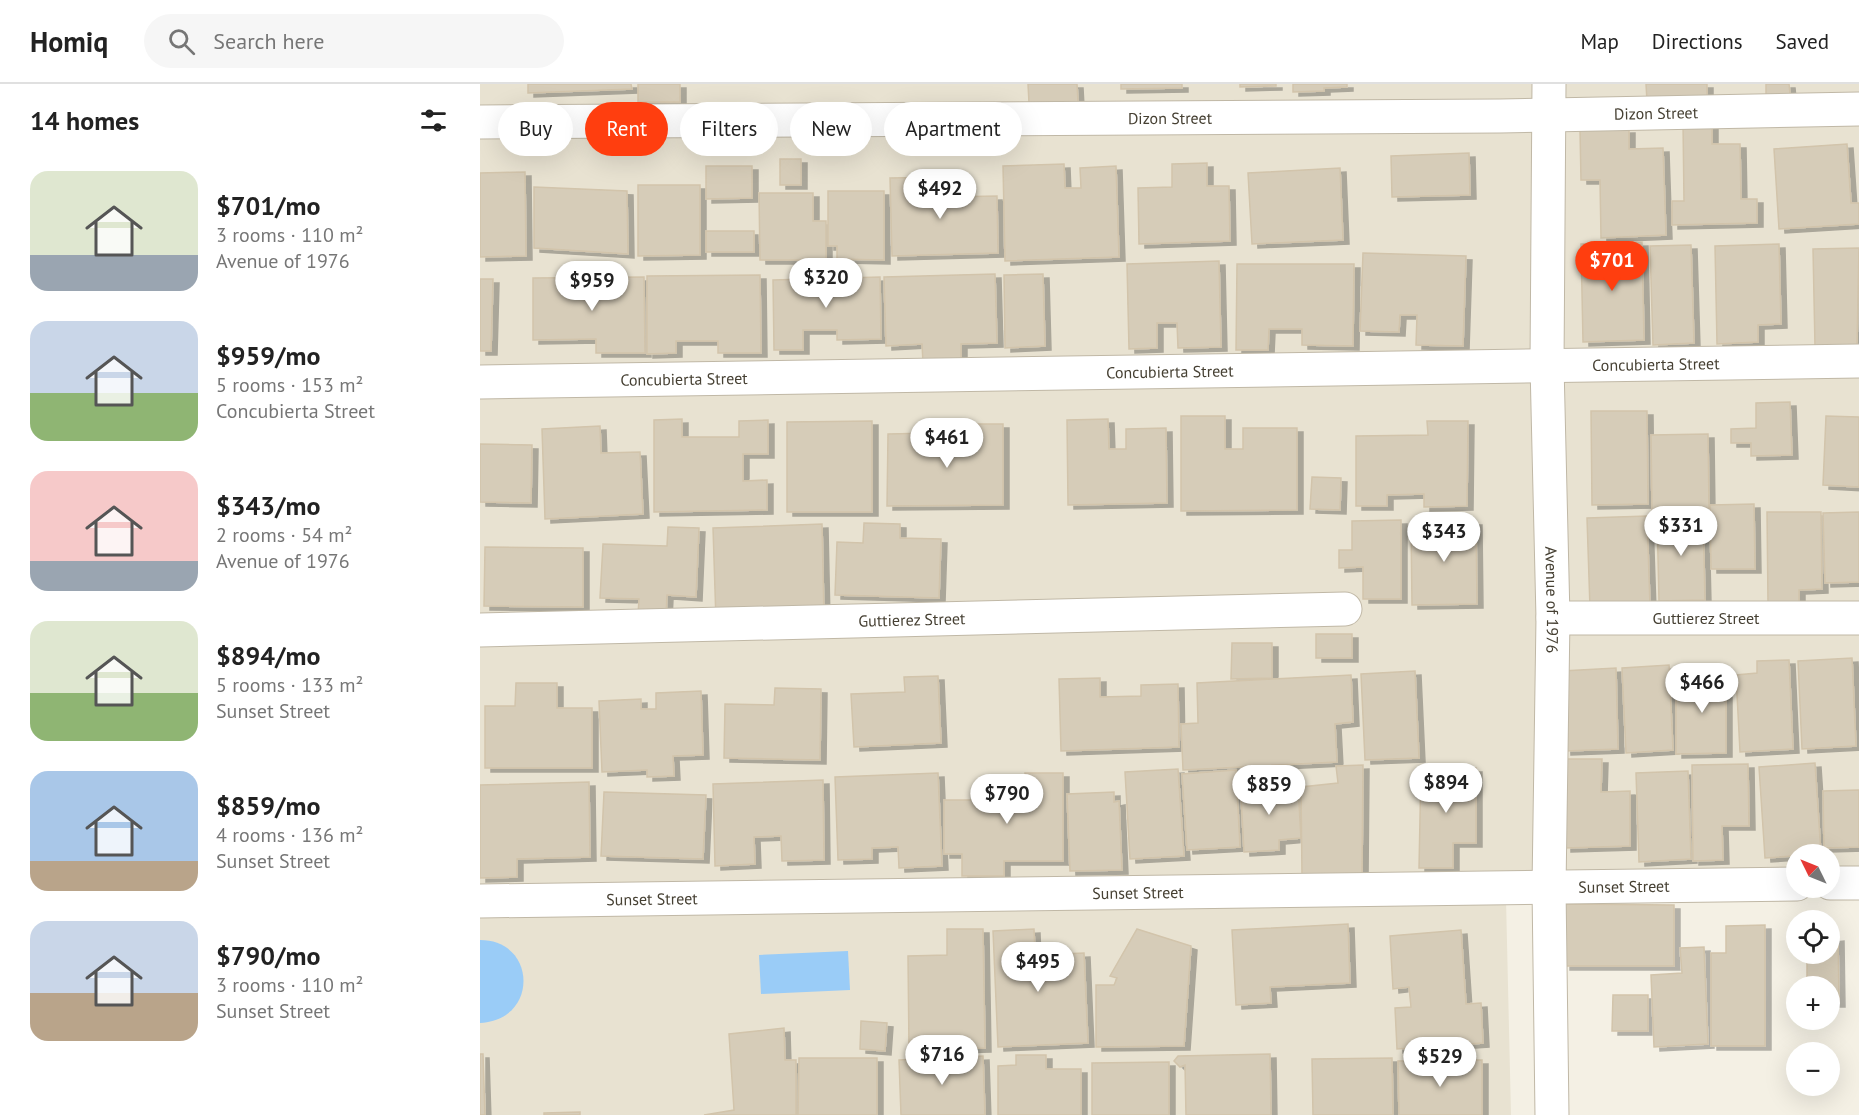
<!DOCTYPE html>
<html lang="en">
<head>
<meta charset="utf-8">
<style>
  body { margin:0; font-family:"PT Sans",sans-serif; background:#f6f6f6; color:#222; height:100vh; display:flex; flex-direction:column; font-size:22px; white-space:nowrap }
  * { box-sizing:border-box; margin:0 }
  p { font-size:20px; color:#767676 }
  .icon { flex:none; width:33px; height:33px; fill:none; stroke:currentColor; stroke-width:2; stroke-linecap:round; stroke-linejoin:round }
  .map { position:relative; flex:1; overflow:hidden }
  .sheet { display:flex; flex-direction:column; background:#fff; width:480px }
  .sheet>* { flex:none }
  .hud { position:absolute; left:18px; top:18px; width:570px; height:54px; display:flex; gap:12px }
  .needle { width:39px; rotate:313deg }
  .buttons { position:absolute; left:1306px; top:760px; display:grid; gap:12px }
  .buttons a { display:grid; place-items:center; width:54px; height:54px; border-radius:50%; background:#fff; box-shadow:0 6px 24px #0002; font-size:30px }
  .price { position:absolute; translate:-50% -51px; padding:0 14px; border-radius:21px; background:#fff; color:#222; font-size:20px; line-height:39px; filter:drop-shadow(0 2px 3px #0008) }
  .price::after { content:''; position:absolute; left:50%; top:36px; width:18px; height:14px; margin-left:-9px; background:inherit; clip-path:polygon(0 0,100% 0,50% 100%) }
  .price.current { background:#ff3e0f; color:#fff }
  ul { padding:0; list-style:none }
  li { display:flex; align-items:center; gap:18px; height:150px; padding:0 30px }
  li span { display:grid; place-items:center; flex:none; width:168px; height:120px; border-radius:18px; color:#555 }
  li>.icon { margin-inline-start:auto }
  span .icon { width:72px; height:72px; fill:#fffc; stroke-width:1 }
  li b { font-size:26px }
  h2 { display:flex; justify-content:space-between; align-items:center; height:72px; padding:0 30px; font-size:26px }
  .pill { padding:0 21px; border-radius:27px; background:#fff; box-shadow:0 6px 24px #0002; font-size:21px; line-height:54px }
  .pill.current { background:#ff3e0f; color:#fff }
  header { display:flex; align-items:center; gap:36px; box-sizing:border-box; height:84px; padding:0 30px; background:#fff; border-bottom:2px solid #e0e0e0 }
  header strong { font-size:28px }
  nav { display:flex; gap:33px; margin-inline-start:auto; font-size:21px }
  .search { width:420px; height:54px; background:#f6f6f6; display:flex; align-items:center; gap:15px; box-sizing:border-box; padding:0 21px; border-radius:33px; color:#767676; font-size:22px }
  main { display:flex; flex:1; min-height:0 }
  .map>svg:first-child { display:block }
</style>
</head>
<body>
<header>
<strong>Homiq</strong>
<div class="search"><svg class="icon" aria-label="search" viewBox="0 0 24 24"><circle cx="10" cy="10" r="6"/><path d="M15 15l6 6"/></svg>Search here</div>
<nav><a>Map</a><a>Directions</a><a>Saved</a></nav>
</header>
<main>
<section class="sheet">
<h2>14 homes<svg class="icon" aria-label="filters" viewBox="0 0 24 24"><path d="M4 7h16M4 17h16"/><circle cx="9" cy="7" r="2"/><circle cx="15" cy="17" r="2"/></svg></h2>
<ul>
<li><span style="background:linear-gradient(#dfe7d0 70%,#9aa5b1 0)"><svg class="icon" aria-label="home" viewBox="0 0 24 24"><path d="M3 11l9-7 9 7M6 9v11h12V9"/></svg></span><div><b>$701/mo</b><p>3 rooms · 110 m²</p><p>Avenue of 1976</p></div></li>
<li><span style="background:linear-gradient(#c9d6e8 60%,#8fb573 0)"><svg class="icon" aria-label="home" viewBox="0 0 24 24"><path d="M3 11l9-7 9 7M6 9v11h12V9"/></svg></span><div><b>$959/mo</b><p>5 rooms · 153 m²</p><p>Concubierta Street</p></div></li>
<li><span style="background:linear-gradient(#f6c9c9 75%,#9aa5b1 0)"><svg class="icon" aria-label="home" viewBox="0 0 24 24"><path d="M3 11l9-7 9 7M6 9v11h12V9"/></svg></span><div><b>$343/mo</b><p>2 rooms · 54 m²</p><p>Avenue of 1976</p></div></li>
<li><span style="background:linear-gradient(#dfe7d0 60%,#8fb573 0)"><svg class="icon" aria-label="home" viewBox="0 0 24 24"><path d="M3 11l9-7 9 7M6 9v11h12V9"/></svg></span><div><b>$894/mo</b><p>5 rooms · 133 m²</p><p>Sunset Street</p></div></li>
<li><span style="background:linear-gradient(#a9c7e8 75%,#b9a48a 0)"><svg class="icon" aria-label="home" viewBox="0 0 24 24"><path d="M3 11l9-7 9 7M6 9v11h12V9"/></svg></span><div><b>$859/mo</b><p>4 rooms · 136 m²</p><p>Sunset Street</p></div></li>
<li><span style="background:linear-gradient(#c9d6e8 60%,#b9a48a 0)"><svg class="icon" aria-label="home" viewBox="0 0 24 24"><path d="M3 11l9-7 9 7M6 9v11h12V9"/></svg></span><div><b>$790/mo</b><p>3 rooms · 110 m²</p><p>Sunset Street</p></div></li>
</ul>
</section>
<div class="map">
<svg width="1379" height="1031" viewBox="0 0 1379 1031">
  <defs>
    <filter id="shadow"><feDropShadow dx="6" dy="4" stdDeviation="0" flood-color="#0004"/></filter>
  </defs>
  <rect width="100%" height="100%" fill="#f4f0e4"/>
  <path fill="#e8e2d1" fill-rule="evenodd" d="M0,0h1379v803l-353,12 5,216h-1031zM1317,771h33v33h-33z"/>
  <g fill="#9accf7">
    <path d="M0,856c57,0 59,80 0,83z"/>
    <polygon points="368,867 370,906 281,910 279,871"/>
  </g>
  <g fill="#d6ccb8" stroke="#d2c4ab" stroke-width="1.5" filter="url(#shadow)">
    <polygon points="48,0 151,0 152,5 48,9"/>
    <rect x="158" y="0" width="42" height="18"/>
    <polygon points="548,0 597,0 598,18 549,19"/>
    <polygon points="641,0 702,0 702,4 641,5"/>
    <polygon points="760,0 796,0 796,2 760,3"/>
    <polygon points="813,0 867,0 867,3 844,4 844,7 813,8"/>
    <polygon points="1166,0 1227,0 1227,15 1167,17"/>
    <polygon points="1286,0 1309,0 1310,10 1286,11"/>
    <polygon points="1232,38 1232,60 1260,60 1261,115 1277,115 1277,139 1192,141 1192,117 1204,117 1203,39"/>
    <polygon points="1149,45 1149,65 1183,64 1186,151 1121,154 1120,96 1101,96 1100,46"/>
    <polygon points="1367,60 1371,119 1379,119 1379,140 1299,145 1294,65"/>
    <polygon points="989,69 990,111 912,113 911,72"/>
    <rect x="300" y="75" width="21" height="26"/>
    <polygon points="727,79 727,102 749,102 750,157 659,160 658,104 692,103 692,80"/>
    <polygon points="584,80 585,104 601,104 600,84 636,82 639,173 525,177 523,82"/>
    <polygon points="226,82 272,82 272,114 226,115"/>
    <polygon points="860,84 863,156 772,160 768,89"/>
    <polygon points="45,88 46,172 0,173 0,89"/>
    <polygon points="466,93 467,113 517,112 518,169 412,172 410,94"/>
    <polygon points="158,101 220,101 220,171 158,172"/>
    <polygon points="54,103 147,107 148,170 54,164"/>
    <polygon points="348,107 404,107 404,176 357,175 357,162 348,162"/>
    <polygon points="279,109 333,109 333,137 346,137 346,176 280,176"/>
    <rect x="226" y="147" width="48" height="21"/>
    <polygon points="1162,158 1164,256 1103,258 1101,160"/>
    <polygon points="1299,160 1301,240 1278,241 1278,258 1237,260 1235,162"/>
    <polygon points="1211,161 1214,259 1173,261 1170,162"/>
    <polygon points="1379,164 1377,261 1335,263 1333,165"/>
    <polygon points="883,169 986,172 983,262 936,261 937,231 920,231 919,248 880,247"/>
    <polygon points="739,177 741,263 698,264 697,239 677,239 677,264 649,265 647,180"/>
    <polygon points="757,180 874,180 873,262 822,261 822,245 789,245 788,266 756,266"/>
    <polygon points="515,190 517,259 481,260 481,278 443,279 442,260 406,262 404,193"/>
    <polygon points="563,190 565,262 525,264 524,191"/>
    <polygon points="280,191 281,269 238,269 238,257 196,257 196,269 167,270 167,192"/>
    <polygon points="164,193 165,269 116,269 116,255 53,256 53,194"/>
    <polygon points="400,193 401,255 357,256 357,246 323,246 323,266 294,266 293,196"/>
    <polygon points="0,195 13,195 11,267 0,267"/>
    <polygon points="1310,318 1312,371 1271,372 1271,359 1251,359 1251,345 1276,344 1276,319"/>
    <polygon points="1111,327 1167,327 1168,420 1112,421"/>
    <polygon points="701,332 745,332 745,365 763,365 763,344 817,344 817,426 701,427"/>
    <polygon points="1346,332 1379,333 1379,403 1343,401"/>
    <polygon points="202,335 202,353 259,353 259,337 288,336 288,370 263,370 263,397 287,396 287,426 174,428 174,336"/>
    <polygon points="628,335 629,365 646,365 646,345 686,344 687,419 588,421 587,336"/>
    <polygon points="392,337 392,428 307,428 307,338"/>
    <polygon points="947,337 988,337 987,422 944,423 944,410 907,411 907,422 876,422 876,352 948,351"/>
    <polygon points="484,340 523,340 523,421 407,422 408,350 453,349 453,362 484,361"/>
    <polygon points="120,342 121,369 160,368 163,430 65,435 62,345"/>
    <polygon points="1228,350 1229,424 1172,426 1171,351"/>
    <polygon points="0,360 52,361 51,419 0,418"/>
    <polygon points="832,393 861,394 860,426 830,425"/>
    <polygon points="1274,420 1275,485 1231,485 1230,421"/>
    <polygon points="1287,428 1341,428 1342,505 1319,506 1319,519 1288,519"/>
    <polygon points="1379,428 1379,498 1345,499 1343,429"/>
    <polygon points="1177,429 1223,429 1225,516 1179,517"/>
    <polygon points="1167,432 1170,522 1110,524 1107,434"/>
    <polygon points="921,436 921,515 883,515 883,483 859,484 859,466 872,466 872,437"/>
    <polygon points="996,437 997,520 932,521 931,438"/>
    <polygon points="384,439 420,440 420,454 461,455 459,514 355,511 357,458 383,459"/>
    <polygon points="342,440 344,533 236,537 233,444"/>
    <polygon points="188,443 219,444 216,513 187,511 186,532 158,531 159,515 120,514 123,460 187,462"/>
    <polygon points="5,463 103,464 103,523 4,522"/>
    <rect x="836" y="550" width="36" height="24"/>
    <polygon points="752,559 792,559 792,594 751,595"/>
    <polygon points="1372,574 1376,662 1322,665 1318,577"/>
    <polygon points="1309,576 1313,665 1260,668 1256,591 1277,589 1277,577"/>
    <polygon points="1189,581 1193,666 1146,669 1142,584"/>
    <polygon points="1223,582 1246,582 1246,669 1196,670 1196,598 1223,598"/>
    <polygon points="1136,584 1138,665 1085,667 1082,587"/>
    <polygon points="935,587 939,674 885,676 881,590"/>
    <polygon points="871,591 873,638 855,640 857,678 703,686 701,640 718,639 717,599"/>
    <polygon points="458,592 461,659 374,663 371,610 425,608 424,593"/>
    <polygon points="620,594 620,613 661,612 661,601 698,600 699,663 581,667 579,595"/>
    <polygon points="36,599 77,599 77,624 112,624 112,684 5,684 5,622 35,622"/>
    <polygon points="295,604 341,605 340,676 244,674 245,620 294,621"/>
    <polygon points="221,607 223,671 193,672 194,692 167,693 167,686 122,688 119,617 161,615 161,625 176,625 176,609"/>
    <polygon points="1084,675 1122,675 1121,708 1150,707 1150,762 1085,764"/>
    <polygon points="1335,679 1341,770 1285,774 1279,683"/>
    <polygon points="1268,680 1269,742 1242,742 1243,776 1213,777 1212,681"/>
    <polygon points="883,681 882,790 822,792 821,703 858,699 856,682"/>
    <polygon points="941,684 996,684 996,759 973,759 973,784 939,784"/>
    <polygon points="698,685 704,772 650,775 645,688"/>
    <polygon points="756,686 760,763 707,766 702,690"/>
    <polygon points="1208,687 1211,775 1159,778 1156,689"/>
    <polygon points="458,689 462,782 419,784 418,763 392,764 392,775 358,776 355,693"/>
    <polygon points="545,689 583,689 583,777 524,777 524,792 482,792 482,770 464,770 464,716 509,716 509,694 537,694 537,712 546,712"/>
    <polygon points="774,691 775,705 818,702 821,754 799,756 799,766 764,768 760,693"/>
    <polygon points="343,696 344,776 302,777 301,752 274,753 275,780 235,782 233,700"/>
    <polygon points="109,698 110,773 37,775 37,793 0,794 0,701"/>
    <polygon points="1379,706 1379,763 1344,764 1343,707"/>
    <polygon points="124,708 226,711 223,775 121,772"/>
    <polygon points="634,708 634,718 639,717 642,786 590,787 587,710"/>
    <polygon points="1085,820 1194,821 1194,882 1084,882"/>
    <polygon points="868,840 870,899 790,903 791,919 756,921 752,846"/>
    <polygon points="1285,841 1285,962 1231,962 1231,869 1246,869 1246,842"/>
    <polygon points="467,845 503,845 505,964 429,966 428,872 467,871"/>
    <polygon points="554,845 555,871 604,869 608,959 518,963 513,847"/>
    <polygon points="657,845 711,862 704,962 616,963 616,901 634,901 637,894 630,892"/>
    <polygon points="981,846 986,920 1001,919 1003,959 917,965 915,924 931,923 929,903 913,905 910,852"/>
    <polygon points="1358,853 1359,919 1350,919 1350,903 1327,903 1327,870 1350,870 1350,854"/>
    <polygon points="1224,863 1228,960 1174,963 1171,891 1202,889 1200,864"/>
    <polygon points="1133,911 1168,911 1168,947 1132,947"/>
    <polygon points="381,937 407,939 405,967 380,965"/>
    <polygon points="304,944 305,976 316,976 316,1031 224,1031 254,1026 249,950"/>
    <polygon points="0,970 3,970 5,1031 0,1031"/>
    <polygon points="790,970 791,1031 706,1031 705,981 700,983 694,977 698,972"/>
    <polygon points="536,971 566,971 566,985 601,985 601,1031 518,1031 518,982 536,981"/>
    <polygon points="503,972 505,1031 421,1031 419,976"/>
    <polygon points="319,974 397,974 397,1031 318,1031"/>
    <polygon points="912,974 913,1031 833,1031 832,975"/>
    <polygon points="1002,976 1002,1031 919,1031 918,977"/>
    <polygon points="689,978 689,1031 612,1031 612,979"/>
    <polygon points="100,1028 100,1031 64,1031 64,1029"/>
  </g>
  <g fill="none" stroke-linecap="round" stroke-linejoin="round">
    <g stroke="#c0b8a6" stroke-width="35">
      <g id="street">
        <path id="s1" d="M1069,0l-2,281 6,253 -4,270 3,227"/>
        <path id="s2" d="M0,38l1020,-6 359,-7"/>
        <path id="s3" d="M0,298l1379,-21"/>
        <path id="s4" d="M1073,534h306"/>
        <path id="s5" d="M0,546l865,-21"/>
        <polyline points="1350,799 1379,799"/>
        <path id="s6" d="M0,817l1317,-17"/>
      </g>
    </g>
    <use href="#street" stroke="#fff" stroke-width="33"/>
  </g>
  <g text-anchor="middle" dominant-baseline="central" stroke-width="5" stroke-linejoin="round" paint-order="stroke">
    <g font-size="16" fill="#464033" stroke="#fff">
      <text stroke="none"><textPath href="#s2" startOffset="1176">Dizon Street</textPath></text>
      <text stroke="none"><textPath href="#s2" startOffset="690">Dizon Street</textPath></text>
      <text stroke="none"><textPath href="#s3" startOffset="1176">Concubierta Street</textPath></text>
      <text stroke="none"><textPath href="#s3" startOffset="690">Concubierta Street</textPath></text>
      <text stroke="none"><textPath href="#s3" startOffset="204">Concubierta Street</textPath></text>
      <text stroke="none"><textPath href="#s1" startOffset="516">Avenue of 1976</textPath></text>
      <text stroke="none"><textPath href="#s4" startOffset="153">Guttierez Street</textPath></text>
      <text stroke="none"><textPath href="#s5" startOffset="432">Guttierez Street</textPath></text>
      <text stroke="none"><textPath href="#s6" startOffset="1144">Sunset Street</textPath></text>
      <text stroke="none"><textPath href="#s6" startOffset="658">Sunset Street</textPath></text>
      <text stroke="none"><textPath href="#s6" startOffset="172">Sunset Street</textPath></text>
    </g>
  </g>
</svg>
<div class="buttons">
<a><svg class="needle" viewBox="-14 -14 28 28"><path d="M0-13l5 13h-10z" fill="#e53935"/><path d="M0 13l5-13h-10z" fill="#767676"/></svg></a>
<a><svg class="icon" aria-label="locate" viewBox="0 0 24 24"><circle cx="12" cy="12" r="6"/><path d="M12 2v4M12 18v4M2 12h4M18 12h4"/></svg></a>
<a>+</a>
<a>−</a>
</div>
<b class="price" style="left:460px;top:136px">$492</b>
<b class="price current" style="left:1132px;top:208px">$701</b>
<b class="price" style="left:346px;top:225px">$320</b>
<b class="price" style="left:112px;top:228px">$959</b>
<b class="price" style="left:467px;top:385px">$461</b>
<b class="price" style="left:1201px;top:473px">$331</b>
<b class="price" style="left:964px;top:479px">$343</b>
<b class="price" style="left:1222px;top:630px">$466</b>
<b class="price" style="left:966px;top:730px">$894</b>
<b class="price" style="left:789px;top:732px">$859</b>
<b class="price" style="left:527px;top:741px">$790</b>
<b class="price" style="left:558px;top:909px">$495</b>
<b class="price" style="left:462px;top:1002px">$716</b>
<b class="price" style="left:960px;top:1004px">$529</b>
<div class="hud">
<a class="pill">Buy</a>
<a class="pill current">Rent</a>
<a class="pill">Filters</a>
<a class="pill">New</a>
<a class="pill">Apartment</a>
</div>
</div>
</main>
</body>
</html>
